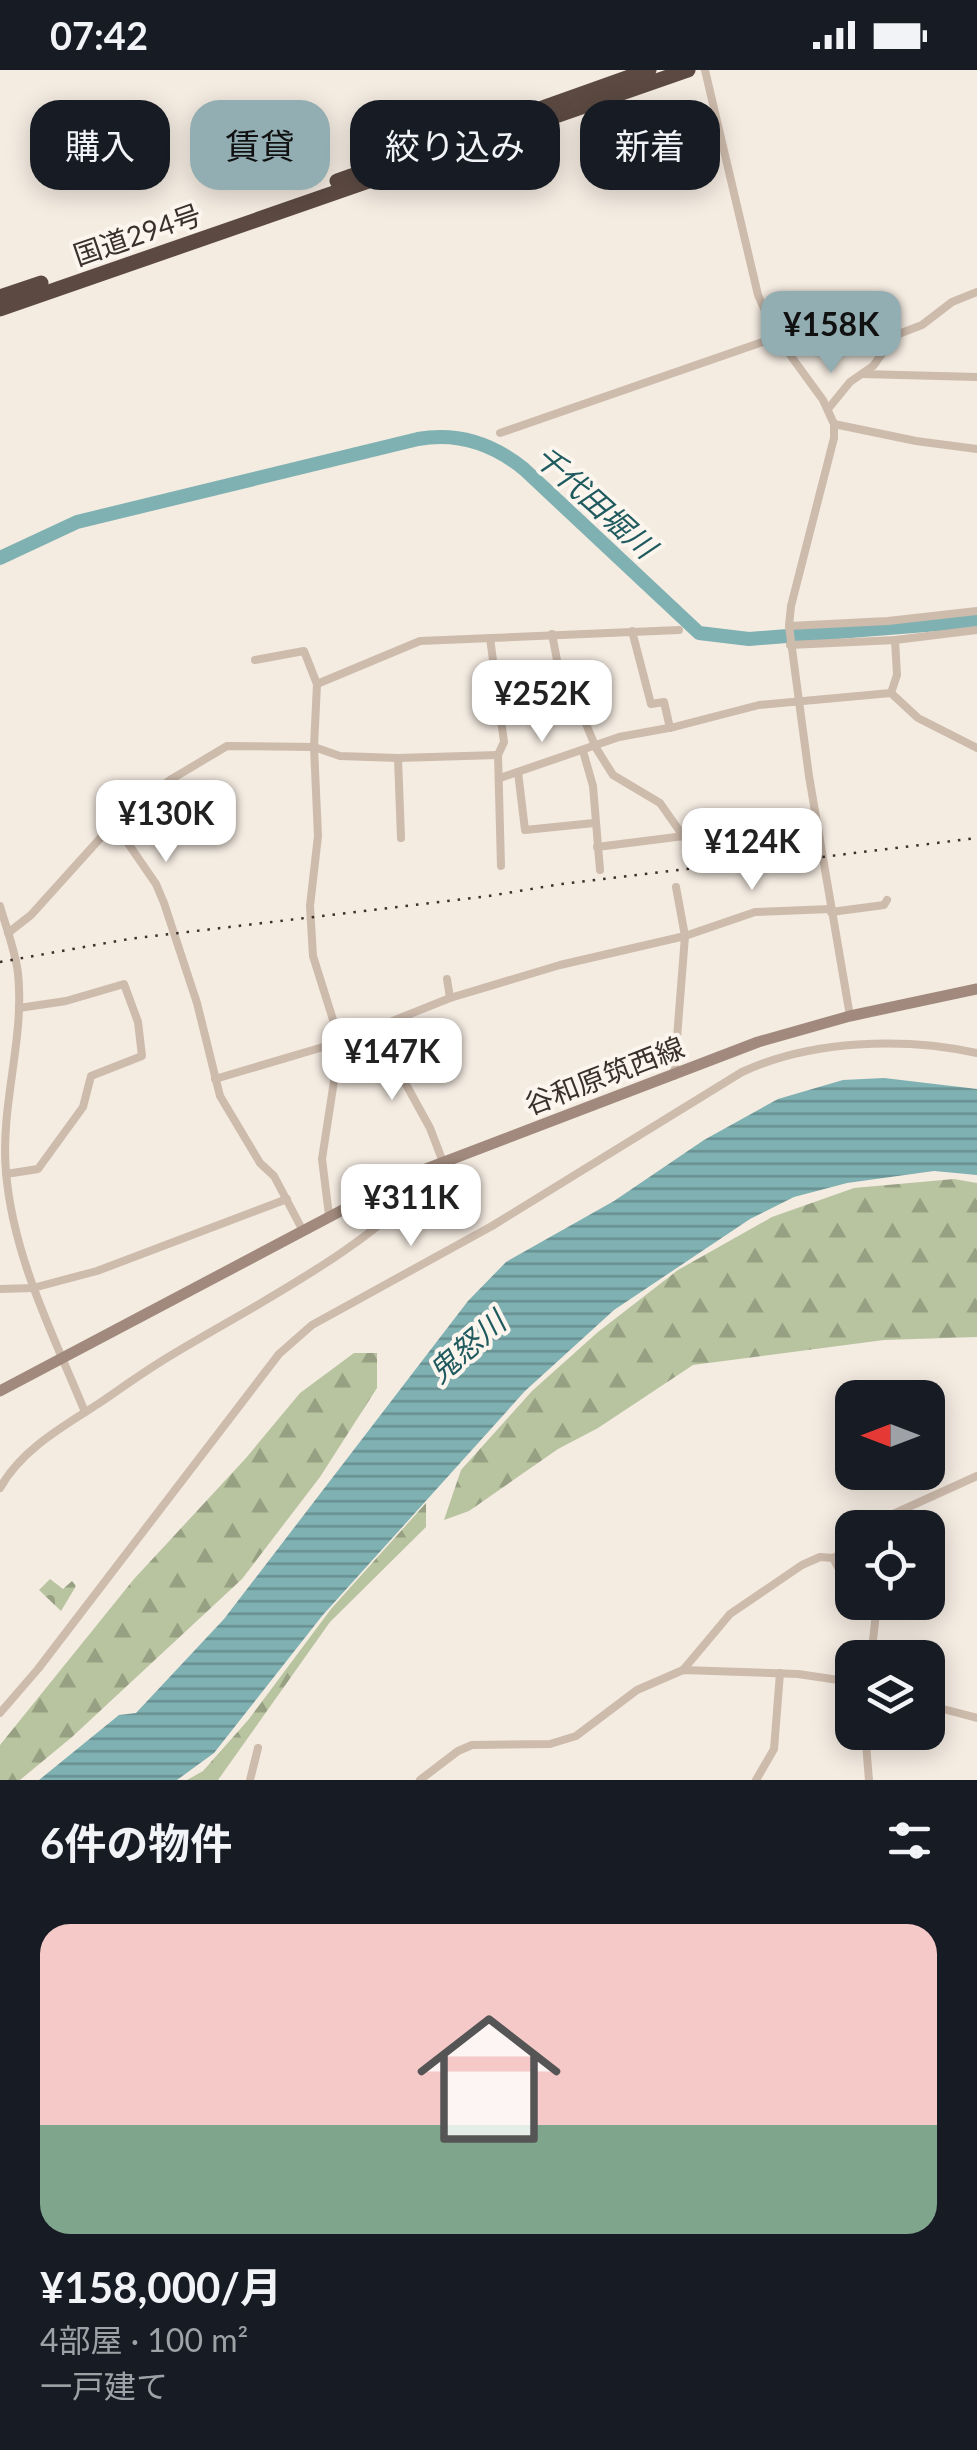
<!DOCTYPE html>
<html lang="ja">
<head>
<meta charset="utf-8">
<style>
  body { margin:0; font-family:Lato,"Noto Sans JP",sans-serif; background:#20242c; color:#f1f3f6; height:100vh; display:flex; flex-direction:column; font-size:38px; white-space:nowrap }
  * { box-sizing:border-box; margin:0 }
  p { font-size:32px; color:#9ea1a6 }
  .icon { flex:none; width:55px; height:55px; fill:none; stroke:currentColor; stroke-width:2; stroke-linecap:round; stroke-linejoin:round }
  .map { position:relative; height:1710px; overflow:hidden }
  .sheet { display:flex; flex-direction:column; background:#171b24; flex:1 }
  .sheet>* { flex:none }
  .hud { position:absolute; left:30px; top:30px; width:918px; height:90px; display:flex; gap:20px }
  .needle { width:65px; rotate:270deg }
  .tools { position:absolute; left:835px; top:1310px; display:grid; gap:20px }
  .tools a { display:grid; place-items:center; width:110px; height:110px; border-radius:20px; background:#171b24; box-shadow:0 5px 25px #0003; font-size:50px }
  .price { position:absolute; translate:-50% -85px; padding:0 22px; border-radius:20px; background:#fff; color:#222; font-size:32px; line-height:65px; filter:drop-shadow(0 2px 5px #0008) }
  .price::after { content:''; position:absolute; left:50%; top:60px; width:30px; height:22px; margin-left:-15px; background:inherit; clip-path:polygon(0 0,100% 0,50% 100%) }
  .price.current { background:#92aeb2; color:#111 }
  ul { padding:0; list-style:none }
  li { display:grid; align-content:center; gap:20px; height:530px; padding:0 40px }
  li span { display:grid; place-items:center; height:310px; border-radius:30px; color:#555 }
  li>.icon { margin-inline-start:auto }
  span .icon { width:180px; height:180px; fill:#fffc; stroke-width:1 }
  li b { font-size:42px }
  h2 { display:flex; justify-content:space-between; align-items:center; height:120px; padding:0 40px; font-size:42px }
  .tag { padding:0 35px; border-radius:30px; background:#171b24; box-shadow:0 5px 25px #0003; font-size:35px; line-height:90px }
  .tag.current { background:#92aeb2; color:#111 }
  .status { display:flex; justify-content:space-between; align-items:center; height:70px; padding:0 50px; background:#171b24; direction:ltr }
  .status svg { height:28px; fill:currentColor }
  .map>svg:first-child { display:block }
</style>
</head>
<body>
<div class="status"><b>07:42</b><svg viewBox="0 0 49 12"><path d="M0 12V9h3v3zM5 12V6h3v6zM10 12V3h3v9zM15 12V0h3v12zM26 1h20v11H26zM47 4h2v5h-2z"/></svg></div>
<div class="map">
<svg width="977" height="1710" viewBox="0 0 977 1710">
  <defs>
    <pattern id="forest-firs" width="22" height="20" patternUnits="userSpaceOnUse" patternTransform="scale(2.5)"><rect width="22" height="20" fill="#b8c4a0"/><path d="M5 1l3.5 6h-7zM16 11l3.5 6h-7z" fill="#97a083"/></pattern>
    <pattern id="cemetery-stones" width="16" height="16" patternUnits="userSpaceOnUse" patternTransform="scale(2.5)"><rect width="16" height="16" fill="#b8c4a0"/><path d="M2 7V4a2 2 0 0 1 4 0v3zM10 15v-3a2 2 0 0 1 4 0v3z" fill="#97a083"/></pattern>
    <pattern id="water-rules" width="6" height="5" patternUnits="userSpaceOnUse" patternTransform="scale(2.5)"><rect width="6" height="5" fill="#7fb0b2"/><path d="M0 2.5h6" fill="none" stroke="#699091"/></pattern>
  </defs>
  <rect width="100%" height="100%" fill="#f4ebe1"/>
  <g fill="url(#forest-firs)">
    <polygon points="954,1109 977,1113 977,1267 884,1270 693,1295 598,1358 558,1379 469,1441 444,1450 461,1400 532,1321 598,1262 678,1200 772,1147 854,1118"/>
    <polygon points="354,1283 377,1283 377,1318 320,1407 242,1509 72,1667 20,1710 0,1710 0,1675 134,1509 246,1388 300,1323"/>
    <polygon points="426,1433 426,1457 330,1552 218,1710 187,1710 203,1701 249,1649 331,1539"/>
  </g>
  <polygon fill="url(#cemetery-stones)" points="50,1509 63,1519 72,1511 76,1516 61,1541 39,1520"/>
  <polygon fill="url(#water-rules)" points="884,1008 977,1019 977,1105 934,1101 847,1113 794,1127 750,1149 614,1240 525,1321 322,1546 214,1683 177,1710 39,1710 119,1645 136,1643 224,1549 468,1231 506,1192 614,1131 704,1070 778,1029 843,1010"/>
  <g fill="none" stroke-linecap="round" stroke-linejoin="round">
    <path stroke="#7fb0b2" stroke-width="14" d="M0,488l77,-36 341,-83c40,-7 74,4 106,30l175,164 50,6 228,-18"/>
    <g stroke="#cdbbac" stroke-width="8">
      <polyline points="705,0 758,225 777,267 823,330 834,354 834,368 791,536 789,556 809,706 850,946"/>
      <polyline points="862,304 977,307"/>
      <polyline points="828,339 850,312 873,296 896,265 922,255 952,232 977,222"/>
      <polyline points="834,354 916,371 977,379"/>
      <polyline points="500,363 777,267"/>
      <polyline points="789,556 888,551 977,541"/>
      <polyline points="632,561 651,634 664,632 670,658"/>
      <polyline points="552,564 566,637"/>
      <polyline points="490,568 504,672 498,685 501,796"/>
      <polyline points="790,575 895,570 977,560"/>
      <polyline points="255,590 304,581 317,614 314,677 318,766 310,836 313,886 340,972 322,1089 329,1145"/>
      <polyline points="317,614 420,571 679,560"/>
      <polyline points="891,623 918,648 977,678"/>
      <polyline points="581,642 596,678 613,705 660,733 700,790 820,777"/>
      <polyline points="583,681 593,716 600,800"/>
      <polyline points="398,688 401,768"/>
      <polyline points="518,702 525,760 594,753"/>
      <polyline points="500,708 619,667 674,657 759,635 891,623 897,605 895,570"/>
      <polyline points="114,753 156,814 164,833 197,933 220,1026 260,1093 274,1106 302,1159"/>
      <polyline points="597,777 684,766"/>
      <path d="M0,836c6,21 15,44 18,67 7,66 -18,132 -12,199 7,85 47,162 79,240"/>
      <polyline points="831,842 884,835 887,830"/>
      <polyline points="8,863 31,845 114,753 170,710 227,676 314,677 340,686 398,688 498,685"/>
      <polyline points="447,909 450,928"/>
      <polyline points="674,1006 685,866 676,817"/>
      <polyline points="215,1009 340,972 450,928 560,895 685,866 755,842 831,839"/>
      <polyline points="6,1104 38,1099 83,1037 91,1006 142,986 138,952 124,914 66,931 19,938"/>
      <polyline points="0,1219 33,1218 97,1201 287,1129"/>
      <path d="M0,1418c21,-38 62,-61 98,-84 25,-17 51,-36 77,-51 85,-51 208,-112 268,-191l-13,-34 -55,-100"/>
      <polyline points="876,1458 891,1445 977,1406"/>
      <polyline points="833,1488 844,1508 852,1517"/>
      <polyline points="869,1532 876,1543 871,1588"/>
      <polyline points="683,1600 730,1544 802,1495 820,1487 833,1488 852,1478"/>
      <polyline points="928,1635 977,1648"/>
      <path d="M0,1643l38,-44 241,-315 33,-29 180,-99 250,-154c69,-32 161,-35 235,-19"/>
      <polyline points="865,1662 869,1710"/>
      <polyline points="250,1710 258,1678"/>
      <polyline points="420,1710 458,1681 472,1675 550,1674 576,1666 637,1620 683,1600 798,1604 852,1612"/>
      <polyline points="756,1710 774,1679 780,1603"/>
    </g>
    <polyline stroke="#a18a7d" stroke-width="11" points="0,1321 405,1107 758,972 850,946 977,919"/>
    <g stroke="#5c4a42" stroke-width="15">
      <polyline points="337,111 649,0"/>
      <polyline points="0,227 41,213"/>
      <polyline points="0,239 688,0"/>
    </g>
    <polyline stroke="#3b302b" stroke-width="2.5" stroke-dasharray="2.5 8" stroke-linecap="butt" points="0,892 129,869 489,826 561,814 754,791 822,787 977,768"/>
  </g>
  <g text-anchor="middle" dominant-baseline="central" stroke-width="8" stroke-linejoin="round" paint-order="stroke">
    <g font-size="28" fill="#3b302b" stroke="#fbf5ee">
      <text transform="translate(137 164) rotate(-19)">国道294号</text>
      <text transform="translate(604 1005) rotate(-21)">谷和原筑西線</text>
    </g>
    <g font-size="30" font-style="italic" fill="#1f5a5e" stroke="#fbf5ee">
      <text transform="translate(596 431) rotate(42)">千代田堀川</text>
      <text transform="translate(466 1276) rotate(-41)">鬼怒川</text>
    </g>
  </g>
</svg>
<div class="tools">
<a><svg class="needle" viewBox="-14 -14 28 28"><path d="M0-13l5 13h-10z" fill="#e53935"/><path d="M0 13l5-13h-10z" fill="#9ea1a6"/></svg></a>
<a><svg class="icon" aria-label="locate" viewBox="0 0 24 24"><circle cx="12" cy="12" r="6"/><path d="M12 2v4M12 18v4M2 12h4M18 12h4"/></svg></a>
<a><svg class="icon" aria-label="layers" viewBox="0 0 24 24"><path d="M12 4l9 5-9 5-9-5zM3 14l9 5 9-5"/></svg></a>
</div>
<b class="price current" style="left:831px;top:306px">¥158K</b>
<b class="price" style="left:542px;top:675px">¥252K</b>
<b class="price" style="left:166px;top:795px">¥130K</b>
<b class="price" style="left:752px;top:823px">¥124K</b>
<b class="price" style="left:392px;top:1033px">¥147K</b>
<b class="price" style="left:411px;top:1179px">¥311K</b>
<div class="hud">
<a class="tag">購入</a>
<a class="tag current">賃貸</a>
<a class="tag">絞り込み</a>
<a class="tag">新着</a>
</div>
</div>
<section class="sheet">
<h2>6件の物件<svg class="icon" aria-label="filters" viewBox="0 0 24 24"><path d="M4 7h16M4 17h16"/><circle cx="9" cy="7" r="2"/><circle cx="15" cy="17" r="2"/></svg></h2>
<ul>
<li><span style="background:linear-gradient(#f6c9c9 65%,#7fa58c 0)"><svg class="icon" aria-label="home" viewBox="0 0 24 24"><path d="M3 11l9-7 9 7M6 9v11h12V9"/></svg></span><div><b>¥158,000/月</b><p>4部屋 · 100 m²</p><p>一戸建て</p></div></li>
</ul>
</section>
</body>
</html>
